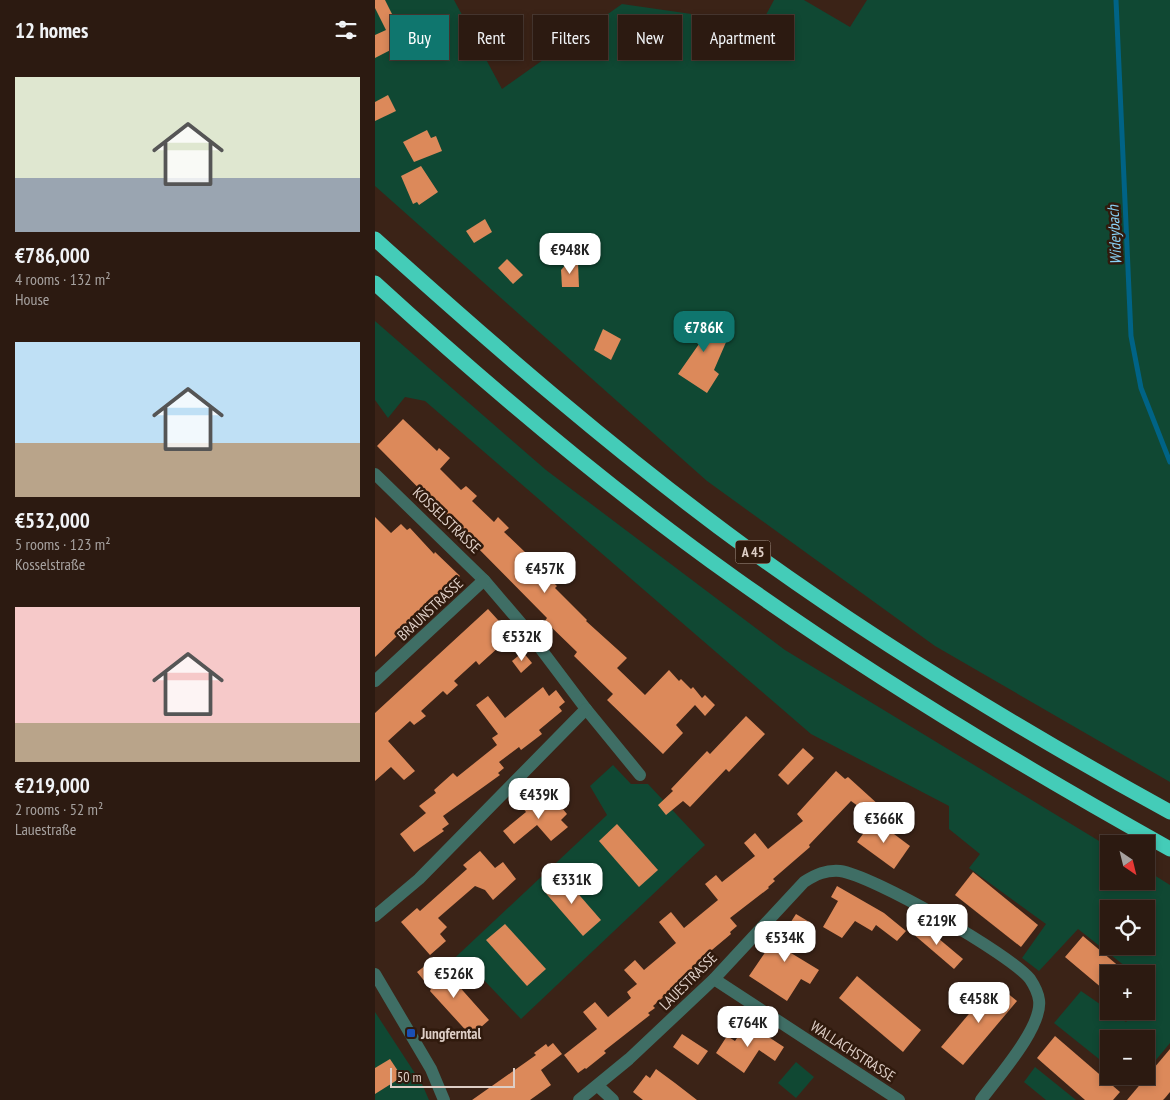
<!DOCTYPE html>
<html lang="en">
<head>
<meta charset="utf-8">
<style>
  body { margin:0; font-family:"PT Sans Narrow",sans-serif; background:#34231a; color:#f1f3f6; height:100vh; display:flex; flex-direction:column; font-size:19px; white-space:nowrap }
  * { box-sizing:border-box; margin:0 }
  p { font-size:16px; color:#a6a19f }
  .icon { flex:none; width:28px; height:28px; fill:none; stroke:currentColor; stroke-width:2; stroke-linecap:round; stroke-linejoin:round }
  .map { position:relative; flex:1; overflow:hidden }
  .drawer { display:flex; flex-direction:column; background:#2c1a11; width:375px }
  .drawer>* { flex:none }
  .banner { position:absolute; left:15px; top:15px; width:475px; height:45px; display:flex; gap:10px }
  .needle { width:32px; rotate:145deg }
  .controls { position:absolute; left:725px; top:835px; display:grid; gap:10px }
  .controls a { display:grid; place-items:center; width:55px; height:55px; border-radius:0px; background:#2c1a11; box-shadow:0 2px 8px #0003,0 0 0 1px #483831; font-size:25px }
  .scale { position:absolute; left:15px; bottom:12px; width:125px; box-sizing:border-box; padding-left:5px; border:2px solid #decec6; border-top:0; font-size:14px; line-height:18px; white-space:nowrap; color:#decec6; -webkit-text-stroke:4px #301a0d; paint-order:stroke }
  .price { position:absolute; translate:-50% -42px; padding:0 11px; border-radius:10px; background:#fff; color:#222; font-size:16px; line-height:32px; filter:drop-shadow(0 1px 2px #0008) }
  .price::after { content:''; position:absolute; left:50%; top:30px; width:15px; height:11px; margin-left:-8px; background:inherit; clip-path:polygon(0 0,100% 0,50% 100%) }
  .price.current { background:#0f766e; color:#fff }
  ul { padding:0; list-style:none }
  li { display:grid; align-content:center; gap:10px; height:265px; padding:0 15px }
  li span { display:grid; place-items:center; height:155px; border-radius:0px; color:#555 }
  li>.icon { margin-inline-start:auto }
  span .icon { width:90px; height:90px; fill:#fffc; stroke-width:1 }
  li b { font-size:21px }
  h2 { display:flex; justify-content:space-between; align-items:center; height:60px; padding:0 15px; font-size:21px }
  .tag { padding:0 18px; border-radius:0px; background:#2c1a11; box-shadow:0 2px 8px #0003,0 0 0 1px #483831; font-size:18px; line-height:45px }
  .tag.current { background:#0f766e; color:#fff }
  main { display:flex; flex:1; min-height:0 }
  .map>svg:first-child { display:block }
</style>
</head>
<body>
<main>
<section class="drawer">
<h2>12 homes<svg class="icon" aria-label="filters" viewBox="0 0 24 24"><path d="M4 7h16M4 17h16"/><circle cx="9" cy="7" r="2"/><circle cx="15" cy="17" r="2"/></svg></h2>
<ul>
<li><span style="background:linear-gradient(#dfe7d0 65%,#9aa5b1 0)"><svg class="icon" aria-label="home" viewBox="0 0 24 24"><path d="M3 11l9-7 9 7M6 9v11h12V9"/></svg></span><div><b>€786,000</b><p>4 rooms · 132 m²</p><p>House</p></div></li>
<li><span style="background:linear-gradient(#bfe0f5 65%,#b9a48a 0)"><svg class="icon" aria-label="home" viewBox="0 0 24 24"><path d="M3 11l9-7 9 7M6 9v11h12V9"/></svg></span><div><b>€532,000</b><p>5 rooms · 123 m²</p><p>Kosselstraße</p></div></li>
<li><span style="background:linear-gradient(#f6c9c9 75%,#b9a48a 0)"><svg class="icon" aria-label="home" viewBox="0 0 24 24"><path d="M3 11l9-7 9 7M6 9v11h12V9"/></svg></span><div><b>€219,000</b><p>2 rooms · 52 m²</p><p>Lauestraße</p></div></li>
</ul>
</section>
<div class="map">
<svg width="795" height="1100" viewBox="0 0 795 1100">
  <rect width="100%" height="100%" fill="#3b2317"/>
  <g fill="#104833" fill-rule="evenodd">
    <polygon points="0,0 79,0 127,89 247,4 386,24 399,0 429,0 475,27 492,0 795,0 795,782 560,646 332,481 0,186"/>
    <path d="M0,321l171,149 239,180 324,197v34h37v-11l24,15v158l-24,29v-33h-37v28l-55,-44 27,-32 45,31 10,-11h10v-11l9,-10 -9,-8v-8h-11l-57,-45 -39,42 -17,-13 24,-34 -77,-56 11,-14 -31,-25v-23l-138,-72 -386,-333 -20,-4 -17,21 -13,-18zM734,909h37v37h-37z"/>
    <polygon points="238,765 256,784 273,784 330,845 146,1019 104,975 90,986 69,968 232,815 215,786"/>
    <polygon points="0,1012 47,1084 54,1100 0,1100"/>
    <polygon points="421,1062 439,1077 421,1098 403,1083"/>
    <polygon points="660,1067 701,1100 671,1100 649,1082"/>
  </g>
  <g fill="none" stroke-linecap="round" stroke-linejoin="round">
    <polyline stroke="#006386" stroke-width="5" points="741,0 756,336 766,388 795,462"/>
  </g>
  <g fill="#dc895a">
    <polygon points="0,0 10,0 31,42 0,58 0,35 11,30 0,8"/>
    <polygon points="13,95 21,111 0,121 0,102"/>
    <polygon points="52,130 56,138 61,136 67,151 39,162 28,142"/>
    <polygon points="46,166 63,192 44,205 42,202 38,204 26,176"/>
    <polygon points="110,219 117,232 99,243 91,231"/>
    <polygon points="132,259 148,275 138,284 123,268"/>
    <polygon points="193,262 203,263 204,287 187,287 186,270"/>
    <polygon points="317,316 355,333 339,370 344,374 332,393 303,374 324,344 308,337"/>
    <polygon points="228,329 246,339 236,360 219,350"/>
    <polygon points="28,419 62,451 64,448 75,458 65,469 86,490 91,486 102,496 97,501 119,522 123,517 134,528 129,532 151,553 149,555 182,586 180,588 212,620 211,621 252,658 242,668 270,695 294,670 304,681 306,679 316,689 318,687 327,698 330,695 340,705 330,716 320,705 301,725 308,733 288,754 232,700 238,694 199,656 202,652 170,621 172,618 2,446"/>
    <polygon points="0,517 16,533 26,524 32,530 35,528 59,554 60,552 85,576 0,657"/>
    <polygon points="113,609 133,631 121,642 125,646 104,665 101,661 79,681 83,685 72,695 68,691 46,711 51,716 39,725 35,721 13,741 40,771 29,780 16,767 0,781 0,713"/>
    <polygon points="148,652 157,663 146,673 137,661"/>
    <polygon points="168,687 174,696 181,690 190,702 184,707 187,711 164,730 167,734 146,750 144,747 124,762 129,768 123,773 125,775 68,816 74,824 67,829 69,831 39,852 25,834 51,813 44,806 61,793 59,790 78,773 82,777 122,745 117,738 123,734 101,705 113,696 130,718"/>
    <polygon points="371,716 390,734 354,772 351,769 315,807 308,801 291,815 283,805 298,791 296,789 332,751 335,754"/>
    <polygon points="428,748 439,758 413,785 403,775"/>
    <polygon points="461,771 470,779 473,777 505,806 498,817 476,801 434,845 435,847 398,879 400,881 393,887 394,888 355,918 362,926 355,932 356,934 319,965 321,967 314,973 315,974 278,1006 280,1008 273,1013 275,1015 229,1051 231,1053 211,1069 210,1068 203,1073 189,1055 222,1029 208,1012 220,1002 233,1017 256,998 252,992 262,984 249,970 260,960 269,970 301,943 284,922 296,912 309,928 343,900 330,884 341,875 347,882 380,856 369,843 380,833 393,849 428,821 422,814"/>
    <polygon points="164,794 171,802 177,796 192,814 186,820 193,827 176,841 162,825 139,844 128,831 151,812 148,808"/>
    <polygon points="499,819 535,846 519,869 482,842"/>
    <polygon points="242,824 283,870 264,887 224,841"/>
    <polygon points="105,851 120,868 128,862 141,879 118,900 110,890 100,886 63,918 72,927 65,934 71,941 55,955 26,922 42,908 45,911 92,869 88,865"/>
    <polygon points="598,872 663,925 646,947 580,895"/>
    <polygon points="186,874 226,920 208,936 168,890"/>
    <polygon points="462,886 509,913 531,931 522,941 501,925 497,931 480,921 467,938 448,927 463,901 456,897"/>
    <polygon points="421,914 436,923 416,953 444,970 435,984 426,979 412,1001 374,976 391,951 396,953"/>
    <polygon points="545,923 588,959 579,969 537,933"/>
    <polygon points="130,924 171,969 152,986 111,940"/>
    <polygon points="708,936 753,974 734,974 734,994 690,957"/>
    <polygon points="55,962 69,978 73,974 114,1020 96,1036 55,991 56,989 42,972"/>
    <polygon points="482,976 546,1030 528,1052 464,998"/>
    <polygon points="620,983 642,1001 588,1065 566,1047"/>
    <polygon points="372,1023 409,1047 400,1061 384,1050 369,1073 341,1053 352,1036 360,1041"/>
    <polygon points="307,1034 333,1051 323,1065 298,1047"/>
    <polygon points="680,1036 745,1092 738,1100 710,1100 662,1058"/>
    <polygon points="178,1043 187,1054 166,1070 176,1085 155,1100 97,1100 161,1055 159,1053 171,1044 173,1047"/>
    <polygon points="795,1049 795,1092 790,1098 788,1100 752,1100"/>
    <polygon points="15,1059 27,1077 0,1094 0,1068"/>
    <polygon points="281,1069 300,1083 322,1100 268,1100 258,1092 271,1075 275,1078"/>
  </g>
  <g fill="none" stroke-linecap="round" stroke-linejoin="round">
    <g stroke="#3f6e65" stroke-width="12">
      <polyline points="0,474 109,580 150,628 211,709 265,775"/>
      <polyline points="0,681 109,580"/>
      <polyline points="0,916 44,879 211,709"/>
      <polyline points="0,974 56,1069 69,1100"/>
      <polyline points="339,979 524,1100"/>
      <polyline points="223,1086 238,1100"/>
      <path d="M204,1100l50,-41 85,-80 90,-97c12,-8 22,-12 36,-11 32,4 170,83 190,108 4,6 8,14 9,21 4,27 -42,78 -58,100"/>
    </g>
    <g stroke="#44ccb8" stroke-width="15">
      <path d="M0,239c121,109 244,216 376,312 133,96 275,182 419,261"/>
      <path d="M0,283c115,105 234,206 361,296 139,99 285,187 434,270"/>
    </g>
  </g>
  <rect fill="#1a4fb4" stroke="#301a0d" stroke-width="2" x="31" y="1028" width="10" height="10" rx="2.5"/>
  <g text-anchor="middle" dominant-baseline="central" stroke-width="5" stroke-linejoin="round" paint-order="stroke">
    <rect fill="#301a0d" stroke="#aa988e" stroke-width="1" x="360.5" y="540.5" width="35" height="23" rx="4"/>
    <g font-size="14" font-weight="bold" fill="#decec6">
      <text x="378" y="552">A 45</text>
    </g>
    <g font-size="15" fill="#decec6" stroke="#301a0d">
      <text transform="translate(72 520) rotate(44)">KOSSELSTRASSE</text>
      <text transform="translate(55 609) rotate(-43)">BRAUNSTRASSE</text>
      <text transform="translate(313 981) rotate(-45)">LAUESTRASSE</text>
      <text transform="translate(478 1051) rotate(33)">WALLACHSTRASSE</text>
    </g>
    <g font-size="15" font-weight="bold" fill="#decec6" stroke="#301a0d" text-anchor="start">
      <text x="46" y="1033">Jungferntal</text>
    </g>
    <g font-size="16" font-style="italic" fill="#8ad3f8" stroke="#301a0d">
      <text transform="translate(739 235) rotate(-93)">Wideybach</text>
    </g>
  </g>
</svg>
<div class="controls">
<a><svg class="needle" viewBox="-14 -14 28 28"><path d="M0-13l5 13h-10z" fill="#e53935"/><path d="M0 13l5-13h-10z" fill="#a6a19f"/></svg></a>
<a><svg class="icon" aria-label="locate" viewBox="0 0 24 24"><circle cx="12" cy="12" r="6"/><path d="M12 2v4M12 18v4M2 12h4M18 12h4"/></svg></a>
<a>+</a>
<a>−</a>
</div>
<div class="scale">50 m</div>
<b class="price" style="left:195px;top:275px">€948K</b>
<b class="price current" style="left:329px;top:353px">€786K</b>
<b class="price" style="left:170px;top:594px">€457K</b>
<b class="price" style="left:147px;top:662px">€532K</b>
<b class="price" style="left:164px;top:820px">€439K</b>
<b class="price" style="left:509px;top:844px">€366K</b>
<b class="price" style="left:197px;top:905px">€331K</b>
<b class="price" style="left:562px;top:946px">€219K</b>
<b class="price" style="left:410px;top:963px">€534K</b>
<b class="price" style="left:79px;top:999px">€526K</b>
<b class="price" style="left:604px;top:1024px">€458K</b>
<b class="price" style="left:373px;top:1048px">€764K</b>
<div class="banner">
<a class="tag current">Buy</a>
<a class="tag">Rent</a>
<a class="tag">Filters</a>
<a class="tag">New</a>
<a class="tag">Apartment</a>
</div>
</div>
</main>
</body>
</html>
